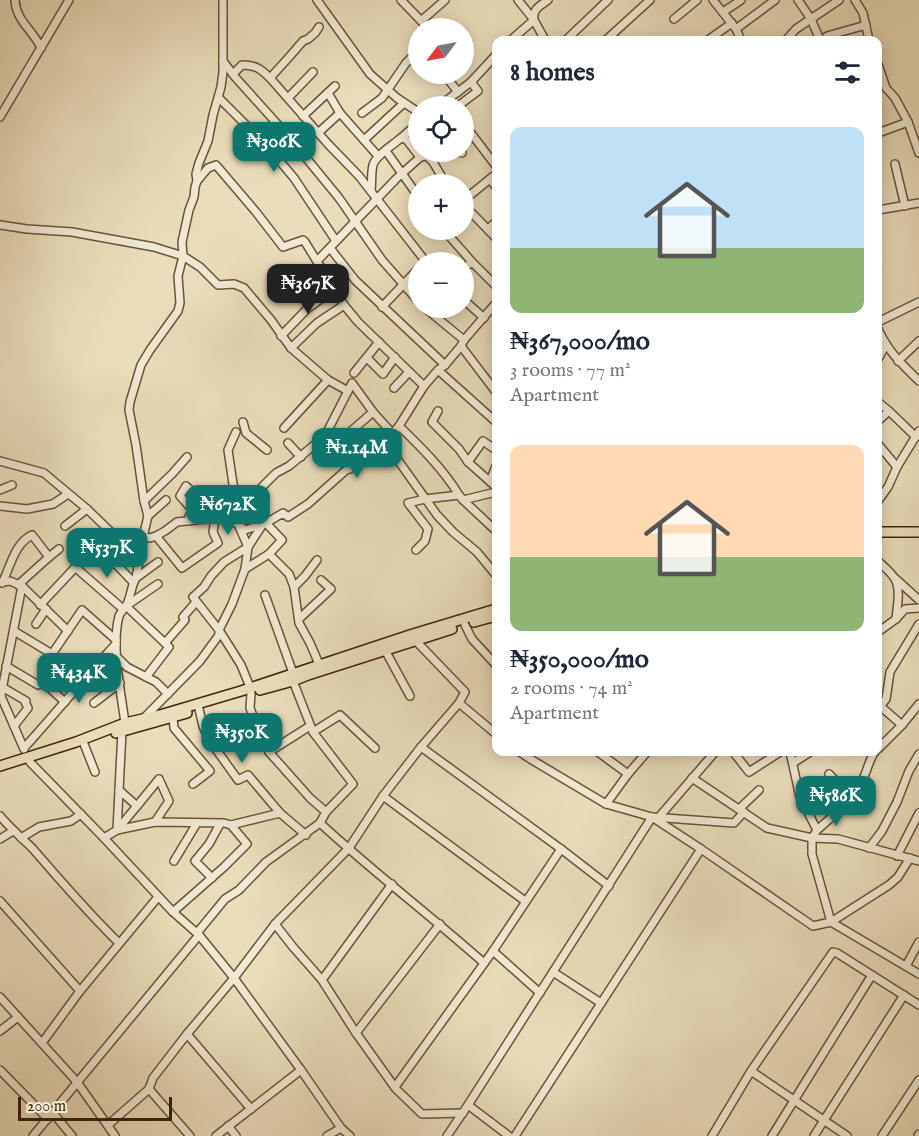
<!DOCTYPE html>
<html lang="en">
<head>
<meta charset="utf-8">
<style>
  body { margin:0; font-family:"IM FELL English",serif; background:#f2f2f3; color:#1f2937; height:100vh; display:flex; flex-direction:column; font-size:22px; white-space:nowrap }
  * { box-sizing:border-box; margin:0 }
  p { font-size:20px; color:#747a83 }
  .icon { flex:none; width:33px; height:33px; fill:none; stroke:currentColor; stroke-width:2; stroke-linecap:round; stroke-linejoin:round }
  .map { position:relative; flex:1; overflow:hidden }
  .drawer { position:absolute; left:492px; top:36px; width:390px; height:720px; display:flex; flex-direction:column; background:#fff; border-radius:12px; box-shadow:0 3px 15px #0003 }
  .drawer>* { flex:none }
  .needle { width:39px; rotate:238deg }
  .buttons { position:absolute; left:408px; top:18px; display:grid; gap:12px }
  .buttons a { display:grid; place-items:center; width:66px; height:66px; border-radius:50%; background:#fff; box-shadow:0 3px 15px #0003; font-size:30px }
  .scale { position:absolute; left:18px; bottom:15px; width:154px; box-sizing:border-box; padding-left:6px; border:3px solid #40250b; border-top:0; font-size:16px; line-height:21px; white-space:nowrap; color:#40250b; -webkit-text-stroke:4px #f1e9d3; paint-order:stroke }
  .price { position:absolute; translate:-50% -51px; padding:0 14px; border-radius:12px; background:#0f766e; color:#fff; font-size:20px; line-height:39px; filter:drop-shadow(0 2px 3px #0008) }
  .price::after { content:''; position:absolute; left:50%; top:36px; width:18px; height:14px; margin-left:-9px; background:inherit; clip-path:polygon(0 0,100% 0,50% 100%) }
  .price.active { background:#222; color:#fff }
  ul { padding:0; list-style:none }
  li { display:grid; align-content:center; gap:12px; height:318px; padding:0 18px }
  li span { display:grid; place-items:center; height:186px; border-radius:12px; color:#555 }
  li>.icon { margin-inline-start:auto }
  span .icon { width:108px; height:108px; fill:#fffc; stroke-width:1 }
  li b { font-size:26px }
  h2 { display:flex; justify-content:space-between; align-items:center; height:72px; padding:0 18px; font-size:26px }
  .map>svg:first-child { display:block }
</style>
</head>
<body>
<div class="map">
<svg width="919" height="1136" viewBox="0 0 919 1136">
  <rect width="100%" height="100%" fill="#eaddbb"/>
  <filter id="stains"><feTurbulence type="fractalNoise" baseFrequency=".00333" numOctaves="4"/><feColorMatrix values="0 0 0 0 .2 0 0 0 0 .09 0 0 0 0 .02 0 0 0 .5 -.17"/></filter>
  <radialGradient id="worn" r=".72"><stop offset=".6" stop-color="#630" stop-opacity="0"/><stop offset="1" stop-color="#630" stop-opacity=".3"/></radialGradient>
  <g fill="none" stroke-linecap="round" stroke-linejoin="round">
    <g stroke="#6a5337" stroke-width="10">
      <g id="minor">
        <path d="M15,0c1,21 18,30 26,48"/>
        <polyline points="317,0 370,74 397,98 418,112"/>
        <polyline points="401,0 428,28"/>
        <polyline points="518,0 534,20 545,40"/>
        <polyline points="713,0 736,29 741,40"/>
        <polyline points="798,0 811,19 820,40"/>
        <polyline points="855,0 863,13 869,40"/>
        <polyline points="723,12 741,0"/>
        <polyline points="674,19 697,0"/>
        <polyline points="421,21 445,0"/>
        <polyline points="319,27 315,33 308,39 303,41 290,56 270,78 328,144 359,176 426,262 425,262"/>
        <polyline points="736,29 775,0"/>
        <path d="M511,40l23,-20c-2,-11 6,-14 14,-20"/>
        <polyline points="566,40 608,0"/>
        <polyline points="606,40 650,0"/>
        <polyline points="708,40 732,23"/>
        <polyline points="786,40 796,29 839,0"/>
        <polyline points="824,40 827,36 866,25"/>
        <polyline points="223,61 235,77 289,137 339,198 382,260 418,301"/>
        <polyline points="878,64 886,88 895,98 908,122 919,153"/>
        <path d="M233,74l9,-9c14,0 19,4 28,13"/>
        <polyline points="444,74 458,92"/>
        <polyline points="328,93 340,113 378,156"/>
        <polyline points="219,98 267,146 294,178 336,241"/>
        <polyline points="288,98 313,72"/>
        <polyline points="439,106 471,82 496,55"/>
        <polyline points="458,106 478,91 471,82"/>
        <polyline points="362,113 382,98 406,63 418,51"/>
        <polyline points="303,116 335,86"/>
        <polyline points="0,117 69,0"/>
        <polyline points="464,124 496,166"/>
        <polyline points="318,133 340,113"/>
        <polyline points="878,133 908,122"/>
        <polyline points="401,138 418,123"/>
        <polyline points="364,140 404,103"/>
        <polyline points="386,151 418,196"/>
        <polyline points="432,152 433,162 446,184"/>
        <polyline points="461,152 462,153"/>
        <polyline points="895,164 905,206"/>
        <polyline points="490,179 496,187"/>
        <polyline points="197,181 208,168 216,165 256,212 283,247 303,240 305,242 344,305 358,322 424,386"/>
        <path d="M371,191c1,-8 0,-18 2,-26 3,-10 20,-20 28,-27l5,1 14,18 7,-1 6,6"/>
        <polyline points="464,200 496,174"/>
        <polyline points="464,205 496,238"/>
        <polyline points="878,210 919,203"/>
        <polyline points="0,225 27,229 72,232 154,247 183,256 200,267 218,285 234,284 244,288 271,320 291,348 328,380 348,391 352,383 373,412 393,434"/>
        <polyline points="488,229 496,222"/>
        <polyline points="444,230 472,262 496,286"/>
        <polyline points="330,248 355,280 445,365"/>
        <polyline points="317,261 397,178 426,152"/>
        <polyline points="464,268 472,262"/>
        <polyline points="464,300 484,318"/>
        <polyline points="382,307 418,269"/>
        <polyline points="425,308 464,340"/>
        <polyline points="878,322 919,302"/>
        <path d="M878,329c11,24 23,34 41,52"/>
        <polyline points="281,336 307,309 321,299"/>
        <polyline points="461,346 496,392"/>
        <polyline points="291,348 317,323 344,305"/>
        <polyline points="367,358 383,374 395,357"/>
        <polyline points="878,359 885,346"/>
        <polyline points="898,361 919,341"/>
        <polyline points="438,370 496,422"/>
        <polyline points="354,373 379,342"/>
        <polyline points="394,388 409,372"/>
        <polyline points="878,402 889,411 916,437"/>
        <polyline points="438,411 432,422 459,449 468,462 496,487"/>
        <polyline points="878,421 889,411"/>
        <polyline points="243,422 246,433 267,450"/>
        <path d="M399,426c22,21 44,43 60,69"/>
        <polyline points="284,428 328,380"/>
        <polyline points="236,432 228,450 233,484 243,515"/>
        <polyline points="322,437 333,447 350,469"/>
        <polyline points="385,442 437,515 453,532 477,552 496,575"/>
        <polyline points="288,443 301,457"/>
        <polyline points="878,444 897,467"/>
        <polyline points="333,447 373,412"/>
        <polyline points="0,461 44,473 87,509 115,536 126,541 143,537 150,538 156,536 165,531 177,522 215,518 213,532 218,543 182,568 156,536"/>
        <polyline points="468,462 483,441 496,450"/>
        <polyline points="490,481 496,466"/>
        <polyline points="0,490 12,485"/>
        <polyline points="198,497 218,517"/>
        <polyline points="463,500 494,529 496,527"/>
        <polyline points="144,501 172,474 187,457"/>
        <polyline points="878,501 888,487 897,467 919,431"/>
        <polyline points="188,505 180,496 186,486 198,497 188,505 192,510 189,517 189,521"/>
        <polyline points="0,506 27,509 53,504 68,494"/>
        <polyline points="148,516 166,500"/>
        <polyline points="215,518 218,517 238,524 245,530 266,523 283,513 288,517 308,504 345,471 385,442 399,426 424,386 438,370 445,365 461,346 464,340 496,303"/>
        <polyline points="65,526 87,509"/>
        <polyline points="99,546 133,582"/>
        <polyline points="416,550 425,541 428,529 408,503 425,499 459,495 463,500 496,492"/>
        <polyline points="269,554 289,574 294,587 299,623 310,643 319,664"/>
        <path d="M878,561c5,5 13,11 17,18 6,11 2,28 1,40l-18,13"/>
        <polyline points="75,567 123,609"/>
        <polyline points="245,569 269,554 282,540 266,523"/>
        <polyline points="136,578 158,562"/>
        <polyline points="896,579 919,600"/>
        <polyline points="2,582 10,581 22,586 68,631"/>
        <path d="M2,583c9,-17 12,-39 30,-48l17,22 10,-8"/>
        <polyline points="18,585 49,557"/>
        <polyline points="294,587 305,576 317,560"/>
        <polyline points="265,595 293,673"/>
        <polyline points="40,605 84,558"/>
        <polyline points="299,619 331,589 321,580"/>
        <polyline points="896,619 905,609 919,608"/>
        <polyline points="36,624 46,609"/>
        <polyline points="465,625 472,639 496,665"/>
        <polyline points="14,631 52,654 83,679"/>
        <polyline points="415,640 465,692 459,703 496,734"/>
        <polyline points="165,643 185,620 183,617 196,602"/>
        <polyline points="385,650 410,696"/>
        <polyline points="52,654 82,610 116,640"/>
        <polyline points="117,657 127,667 156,682 168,694"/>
        <polyline points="6,666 38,685 44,683 65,702"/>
        <polyline points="146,677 169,647 126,606 158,584"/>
        <polyline points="293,681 313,732 353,784 326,812"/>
        <polyline points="2,687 26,701 25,702 28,708 14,726"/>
        <polyline points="250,687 241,665 219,630 193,597 204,587 211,576 224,562 248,547 263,524"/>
        <path d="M251,693l-1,15 11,29 6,9 2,6 41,46 16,14 -6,11c53,49 110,92 164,140"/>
        <polyline points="0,694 24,749"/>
        <polyline points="1,695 22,586"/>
        <polyline points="94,703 120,683"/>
        <polyline points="879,705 902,725"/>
        <polyline points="880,707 886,699 890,672 919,624"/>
        <polyline points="199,709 203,726 208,738 238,780 248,775 280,813 306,835"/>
        <polyline points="144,718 200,661 219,635 219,630 232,604 245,569 248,547 238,524 246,508 260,489 276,473 289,466 325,436 348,391"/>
        <polyline points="173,718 174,728 210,771 193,784"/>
        <path d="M125,723c-4,-31 -14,-76 -6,-107 2,-5 6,-7 8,-12 4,-8 4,-18 9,-26l7,-41 5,-21 -4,-15 -8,-56 -7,-35 1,-8 11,-37 9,-15 28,-39 2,-8 -2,-27 5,-20 -1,-14 7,-32 5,-13 1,-10 2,-6 -1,-7 3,-11 9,-22 5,-26 8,-28 2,-15v-72"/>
        <polyline points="313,732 340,715 375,748"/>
        <polyline points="84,744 95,772"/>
        <polyline points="421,747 561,849 609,886"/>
        <path d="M24,748c31,-34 60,-70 92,-104"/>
        <polyline points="878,749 902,725 919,704"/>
        <polyline points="269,752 310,726"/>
        <polyline points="520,752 532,760 606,804 652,817 734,823 744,812"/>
        <polyline points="598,752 628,774"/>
        <polyline points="790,752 800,797 817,830 812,838 812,854 831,922 919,974"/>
        <polyline points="734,753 749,772 780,752"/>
        <polyline points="30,762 104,838 173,912 199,935 234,978 301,1070 341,1128 350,1136"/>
        <polyline points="793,763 810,752"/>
        <polyline points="829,774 852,798"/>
        <polyline points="692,778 767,828 812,838 838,839 919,861"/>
        <polyline points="119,790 137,806 159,779 169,801 155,822"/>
        <polyline points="383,796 525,901"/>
        <polyline points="606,804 628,774 647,752"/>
        <polyline points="137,806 117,830 155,822 224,823 231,825 280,813"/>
        <polyline points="739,809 759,790"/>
        <path d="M0,816c10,12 22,22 33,33 28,32 55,64 86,94"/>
        <polyline points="659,817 715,752"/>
        <path d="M817,830c17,-15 34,-28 45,-49 5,-9 7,-22 13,-29"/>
        <polyline points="21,838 39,827 71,821 81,814"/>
        <polyline points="104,838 117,830 122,731"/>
        <polyline points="0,839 13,831"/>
        <polyline points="869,848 882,831 897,802 909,771 919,754"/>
        <polyline points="897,856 919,813"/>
        <polyline points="174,861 197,823"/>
        <polyline points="212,878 195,861 209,844 220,824"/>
        <polyline points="392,884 322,980 356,1033 396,1089 422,1114 463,1113"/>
        <polyline points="0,901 80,991 42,1043"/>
        <polyline points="173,912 224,867 247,844 231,825"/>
        <polyline points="275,924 293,947 322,980"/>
        <polyline points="197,933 225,899 239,890 266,862 320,823"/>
        <polyline points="493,951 540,993"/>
        <polyline points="906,966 919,942"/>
        <polyline points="553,972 601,1003"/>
        <polyline points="80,991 158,897"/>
        <polyline points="0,997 77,1082 115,1136"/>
        <polyline points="0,1031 18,1017"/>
        <polyline points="356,1033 440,924"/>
        <polyline points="187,1034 251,1109"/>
        <polyline points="0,1070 48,1119"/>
        <polyline points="751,1071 847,1136"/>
        <polyline points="395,1087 493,951 561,849"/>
        <polyline points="149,1089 190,1136"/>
        <polyline points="468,1105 509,1136"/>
        <polyline points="53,1113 72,1136"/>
        <polyline points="108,1125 149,1089 153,1078 187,1034 234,978 275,924 349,848 383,796 421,747 459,703"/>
        <polyline points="228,1126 236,1136"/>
        <polyline points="33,1136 199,935"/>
        <polyline points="216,1136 301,1070"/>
        <polyline points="327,1136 341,1128"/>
        <polyline points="447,1136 468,1105 652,817 701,849"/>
        <polyline points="515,1136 701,849 813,926 831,922 889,885 898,877 910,858"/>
        <polyline points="712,1136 751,1071 833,952 837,953 919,1005"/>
        <polyline points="772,1136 872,975"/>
        <polyline points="814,1136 904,995"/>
        <polyline points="882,1136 919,1080"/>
        <polyline points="918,1136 919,1134"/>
      </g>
    </g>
    <g stroke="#40250b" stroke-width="12">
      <g id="major">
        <polyline points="878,532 919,532"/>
        <polyline points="474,622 496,616"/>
        <polyline points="260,690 293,681 308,675 452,629"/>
        <polyline points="116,733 187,713"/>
        <polyline points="0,766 76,742 125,723 160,715 241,691 413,634 496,609"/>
      </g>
    </g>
    <use href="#minor" stroke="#f1e9d3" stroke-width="7"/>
    <use href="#major" stroke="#eaddbb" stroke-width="9"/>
  </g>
  <rect width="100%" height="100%" filter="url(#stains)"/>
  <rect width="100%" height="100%" fill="url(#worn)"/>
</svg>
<div class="buttons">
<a><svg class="needle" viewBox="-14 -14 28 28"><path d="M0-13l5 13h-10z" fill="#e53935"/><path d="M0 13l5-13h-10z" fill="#747a83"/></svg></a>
<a><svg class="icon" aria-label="locate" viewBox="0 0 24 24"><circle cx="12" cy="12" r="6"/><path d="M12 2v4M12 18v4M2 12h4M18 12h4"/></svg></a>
<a>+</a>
<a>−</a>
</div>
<div class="scale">200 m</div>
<b class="price" style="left:274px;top:173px">₦306K</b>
<b class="price active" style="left:308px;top:315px">₦367K</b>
<b class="price" style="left:357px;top:479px">₦1.14M</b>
<b class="price" style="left:228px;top:536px">₦672K</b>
<b class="price" style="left:107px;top:579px">₦537K</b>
<b class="price" style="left:79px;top:704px">₦434K</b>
<b class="price" style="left:242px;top:764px">₦350K</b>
<b class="price" style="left:836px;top:827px">₦586K</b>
<section class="drawer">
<h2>8 homes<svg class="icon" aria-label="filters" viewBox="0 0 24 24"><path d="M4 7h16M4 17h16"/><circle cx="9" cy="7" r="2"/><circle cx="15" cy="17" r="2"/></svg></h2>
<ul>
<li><span style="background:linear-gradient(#bfe0f5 65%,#8fb573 0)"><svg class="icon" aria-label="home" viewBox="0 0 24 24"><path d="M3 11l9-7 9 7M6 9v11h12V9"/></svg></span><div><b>₦367,000/mo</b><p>3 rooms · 77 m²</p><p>Apartment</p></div></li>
<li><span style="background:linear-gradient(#ffd9b3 60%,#8fb573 0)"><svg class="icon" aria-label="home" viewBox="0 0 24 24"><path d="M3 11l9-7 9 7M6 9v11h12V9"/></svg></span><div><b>₦350,000/mo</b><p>2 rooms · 74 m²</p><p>Apartment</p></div></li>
</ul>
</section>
</div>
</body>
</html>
